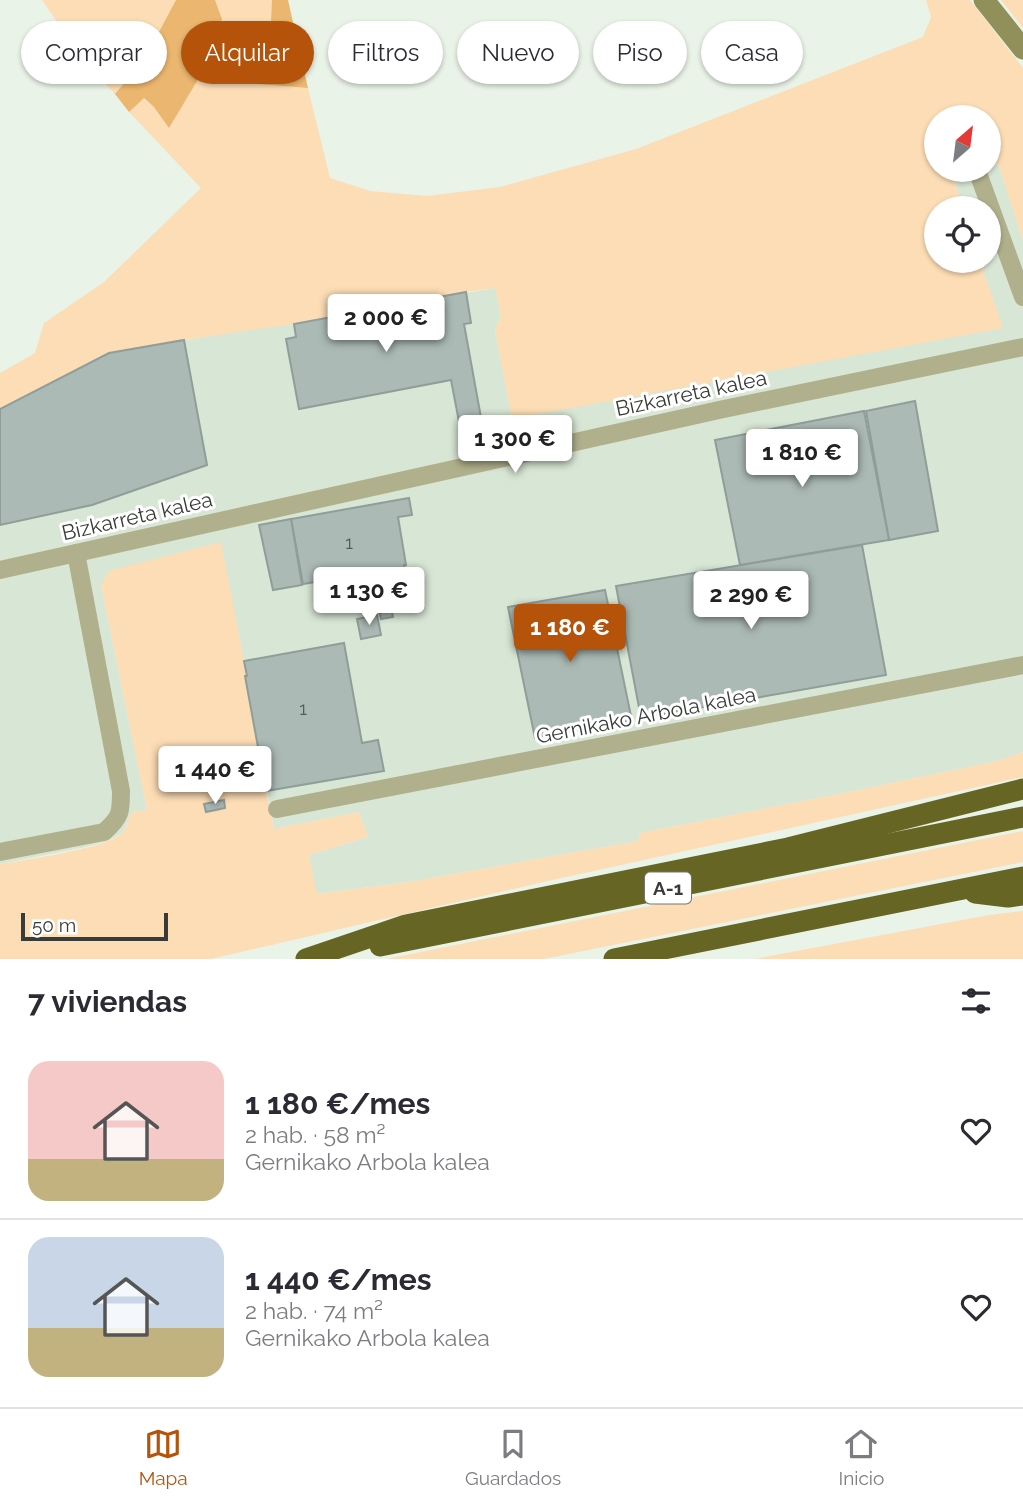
<!DOCTYPE html>
<html lang="es">
<head>
<meta charset="utf-8">
<style>
  body { margin:0; font-family:Raleway,sans-serif; background:#f7f7f7; color:#2b2b33; height:100vh; display:flex; flex-direction:column; font-size:26px; white-space:nowrap }
  * { box-sizing:border-box; margin:0 }
  p { font-size:23px; color:#7c7c81 }
  .icon { flex:none; width:38px; height:38px; fill:none; stroke:currentColor; stroke-width:2; stroke-linecap:round; stroke-linejoin:round }
  .map { position:relative; height:959px; overflow:hidden }
  .drawer { display:flex; flex-direction:column; background:#fff; flex:1 }
  .drawer>* { flex:none }
  .banner { position:absolute; left:21px; top:21px; width:982px; height:63px; display:flex; gap:14px }
  .needle { width:46px; rotate:28deg }
  .buttons { position:absolute; left:924px; top:105px; display:grid; gap:14px }
  .buttons a { display:grid; place-items:center; width:77px; height:77px; border-radius:50%; background:#fff; box-shadow:0 2px 5px #0004; font-size:35px }
  .scale { position:absolute; left:21px; bottom:18px; width:147px; box-sizing:border-box; padding-left:7px; border:4px solid #383b37; border-top:0; font-size:19px; line-height:24px; white-space:nowrap; color:#383b37; -webkit-text-stroke:5px #fff; paint-order:stroke }
  .price { position:absolute; translate:-50% -60px; padding:0 16px; border-radius:7px; background:#fff; color:#222; font-size:23px; line-height:46px; filter:drop-shadow(0 2px 4px #0008) }
  .price::after { content:''; position:absolute; left:50%; top:42px; width:21px; height:16px; margin-left:-10px; background:inherit; clip-path:polygon(0 0,100% 0,50% 100%) }
  .price.selected { background:#b45309; color:#fff }
  ul { padding:0; list-style:none }
  li { display:flex; align-items:center; gap:21px; height:175px; padding:0 28px }
  li+li { border-top:2px solid #e1e1e2 }
  li span { display:grid; place-items:center; flex:none; width:196px; height:140px; border-radius:21px; color:#555 }
  li>.icon { margin-inline-start:auto }
  span .icon { width:84px; height:84px; fill:#fffc; stroke-width:1 }
  li b { font-size:30px }
  h2 { display:flex; justify-content:space-between; align-items:center; height:84px; padding:0 28px; font-size:30px }
  .tag { padding:0 24px; border-radius:32px; background:#fff; box-shadow:0 2px 5px #0004; font-size:24px; line-height:63px }
  .tag.selected { background:#b45309; color:#fff }
  .tabs { display:flex; justify-content:space-around; align-items:center; height:98px; border-top:2px solid #e1e1e2; background:#fff; font-size:19px; color:#7c7c81 }
  .tabs a { display:grid; justify-items:center; gap:4px }
  .tabs .selected { color:#b45309 }
  .map>svg:first-child { display:block }
</style>
</head>
<body>
<div class="map">
<svg width="1023" height="959" viewBox="0 0 1023 959">
  <rect width="100%" height="100%" fill="#eaf3e8"/>
  <polygon fill="#d8e6d5" points="991,160 999,166 1023,241 1023,752 997,761 844,793 640,833 638,841 409,882 316,894 309,855 368,837 359,812 274,829 245,676 247,676 244,661 220,543 101,585 147,810 132,812 123,833 108,841 86,847 0,864 0,409 109,353 495,288 501,315 495,330 512,418 1002,328 980,261 989,261 989,208 963,208 954,180 973,170 989,170 989,162"/>
  <g fill="#fcddb5">
    <polygon points="42,0 176,0 145,58 115,94 84,61"/>
    <polygon points="215,0 272,0 271,20 275,57 247,60 257,84 308,88 330,178 370,191 427,196 500,187 636,149 923,37 931,17 926,0 970,0 1023,68 1023,241 999,166 991,161 989,162 989,117 936,117 936,170 973,170 954,180 963,208 936,208 936,261 980,261 1003,328 512,419 495,330 501,315 495,288 466,292 294,324 184,340 109,353 0,409 0,373 35,353 44,323 104,282 201,188 129,112 143,98 154,107 170,127 222,19"/>
    <polygon points="1001,0 1023,0 1023,28"/>
    <path d="M221,542l23,119 3,15 -2,1 21,114 8,38 85,-17 9,25 -59,18 8,39 92,-12 229,-41 2,-8 204,-40 153,-32 26,-9v25l-475,104 -337,78h-211v-95c23,-4 111,-16 123,-32 4,-5 6,-14 9,-20l15,-2 -46,-225 8,-14z"/>
    <polygon points="1023,831 1023,862 544,959 386,959"/>
    <polygon points="1023,911 1023,959 754,959 989,915"/>
  </g>
  <g fill="#ebb66f">
    <polygon points="176,0 215,0 222,19 197,81 169,128 154,107 144,98 129,112 115,94 145,58"/>
    <polygon points="272,0 288,0 308,88 257,84 240,74 247,60 275,57 271,20"/>
  </g>
  <g fill="#acbab5" stroke="#909d99" stroke-width="2">
    <polygon points="466,292 471,323 464,324 482,423 460,427 451,380 299,409 286,339 296,337 294,324"/>
    <polygon points="184,340 207,465 92,505 0,525 0,409 109,353"/>
    <polygon points="915,401 938,531 889,540 866,411"/>
    <polygon points="864,411 889,540 740,565 715,440"/>
    <polygon points="409,498 412,515 398,517 406,565 404,565 405,571 391,574 393,581 364,586 366,598 353,600 348,576 303,584 291,519"/>
    <polygon points="291,519 302,585 273,590 259,525"/>
    <polygon points="862,545 886,675 641,718 616,586"/>
    <polygon points="605,590 632,721 535,738 508,607"/>
    <polygon points="391,607 393,617 381,619 379,609"/>
    <polygon points="377,615 381,635 361,639 357,619"/>
    <polygon points="344,643 362,743 378,740 384,771 266,791 245,676 247,676 244,661"/>
    <polygon points="224,800 225,808 206,812 204,804"/>
  </g>
  <g fill="none" stroke-linecap="round" stroke-linejoin="round">
    <g stroke="#b0b08c" stroke-width="18">
      <polyline points="978,173 1023,297"/>
      <polyline points="0,570 719,410 1023,347"/>
      <polyline points="277,809 1023,665"/>
      <path d="M0,852l104,-20c17,-15 17,-20 17,-41l-45,-238"/>
    </g>
    <polyline stroke="#91905a" stroke-width="21" points="984,0 1023,49"/>
    <g stroke="#676523" stroke-width="21">
      <polyline points="975,893 1008,897 1023,895"/>
      <polyline points="380,946 1023,817"/>
      <polyline points="306,959 406,925 788,848 1023,789"/>
      <polyline points="614,959 1023,877"/>
    </g>
  </g>
  <g text-anchor="middle" dominant-baseline="central" stroke-width="6" stroke-linejoin="round" paint-order="stroke">
    <g font-size="18" fill="#555b56">
      <text x="349" y="542">1</text>
      <text x="303" y="708">1</text>
    </g>
    <rect fill="#fff" stroke="#747673" stroke-width="2" x="645" y="872.5" width="46" height="31" rx="5"/>
    <g font-size="19" font-weight="bold" fill="#383b37">
      <text x="668" y="888">A-1</text>
    </g>
    <g font-size="21" fill="#383b37" stroke="#fff">
      <text transform="translate(691 393) rotate(-12)">Bizkarreta kalea</text>
      <text transform="translate(137 516) rotate(-13)">Bizkarreta kalea</text>
      <text transform="translate(646 715) rotate(-11)">Gernikako Arbola kalea</text>
    </g>
  </g>
</svg>
<div class="buttons">
<a><svg class="needle" viewBox="-14 -14 28 28"><path d="M0-13l5 13h-10z" fill="#e53935"/><path d="M0 13l5-13h-10z" fill="#7c7c81"/></svg></a>
<a><svg class="icon" aria-label="locate" viewBox="0 0 24 24"><circle cx="12" cy="12" r="6"/><path d="M12 2v4M12 18v4M2 12h4M18 12h4"/></svg></a>
</div>
<div class="scale">50 m</div>
<b class="price" style="left:386px;top:354px">2 000 €</b>
<b class="price" style="left:515px;top:475px">1 300 €</b>
<b class="price" style="left:802px;top:489px">1 810 €</b>
<b class="price" style="left:369px;top:627px">1 130 €</b>
<b class="price" style="left:751px;top:631px">2 290 €</b>
<b class="price selected" style="left:570px;top:664px">1 180 €</b>
<b class="price" style="left:215px;top:806px">1 440 €</b>
<div class="banner">
<a class="tag">Comprar</a>
<a class="tag selected">Alquilar</a>
<a class="tag">Filtros</a>
<a class="tag">Nuevo</a>
<a class="tag">Piso</a>
<a class="tag">Casa</a>
</div>
</div>
<section class="drawer">
<h2>7 viviendas<svg class="icon" aria-label="filters" viewBox="0 0 24 24"><path d="M4 7h16M4 17h16"/><circle cx="9" cy="7" r="2"/><circle cx="15" cy="17" r="2"/></svg></h2>
<ul>
<li><span style="background:linear-gradient(#f6c9c9 70%,#c2b280 0)"><svg class="icon" aria-label="home" viewBox="0 0 24 24"><path d="M3 11l9-7 9 7M6 9v11h12V9"/></svg></span><div><b>1 180 €/mes</b><p>2 hab. · 58 m²</p><p>Gernikako Arbola kalea</p></div><svg class="icon" aria-label="heart" viewBox="0 0 24 24"><path d="M12 20l-8-8c-3-5 5-10 8-4 3-6 11-1 8 4z"/></svg></li>
<li><span style="background:linear-gradient(#c9d6e8 65%,#c2b280 0)"><svg class="icon" aria-label="home" viewBox="0 0 24 24"><path d="M3 11l9-7 9 7M6 9v11h12V9"/></svg></span><div><b>1 440 €/mes</b><p>2 hab. · 74 m²</p><p>Gernikako Arbola kalea</p></div><svg class="icon" aria-label="heart" viewBox="0 0 24 24"><path d="M12 20l-8-8c-3-5 5-10 8-4 3-6 11-1 8 4z"/></svg></li>
</ul>
</section>
<nav class="tabs">
<a class="selected"><svg class="icon" aria-label="map" viewBox="0 0 24 24"><path d="M3 6l6-2 6 2 6-2v14l-6 2-6-2-6 2zM9 4v14M15 6v14"/></svg>Mapa</a>
<a><svg class="icon" aria-label="saved" viewBox="0 0 24 24"><path d="M7 4h10v16l-5-4-5 4z"/></svg>Guardados</a>
<a><svg class="icon" aria-label="home" viewBox="0 0 24 24"><path d="M3 11l9-7 9 7M6 9v11h12V9"/></svg>Inicio</a>
</nav>
</body>
</html>
